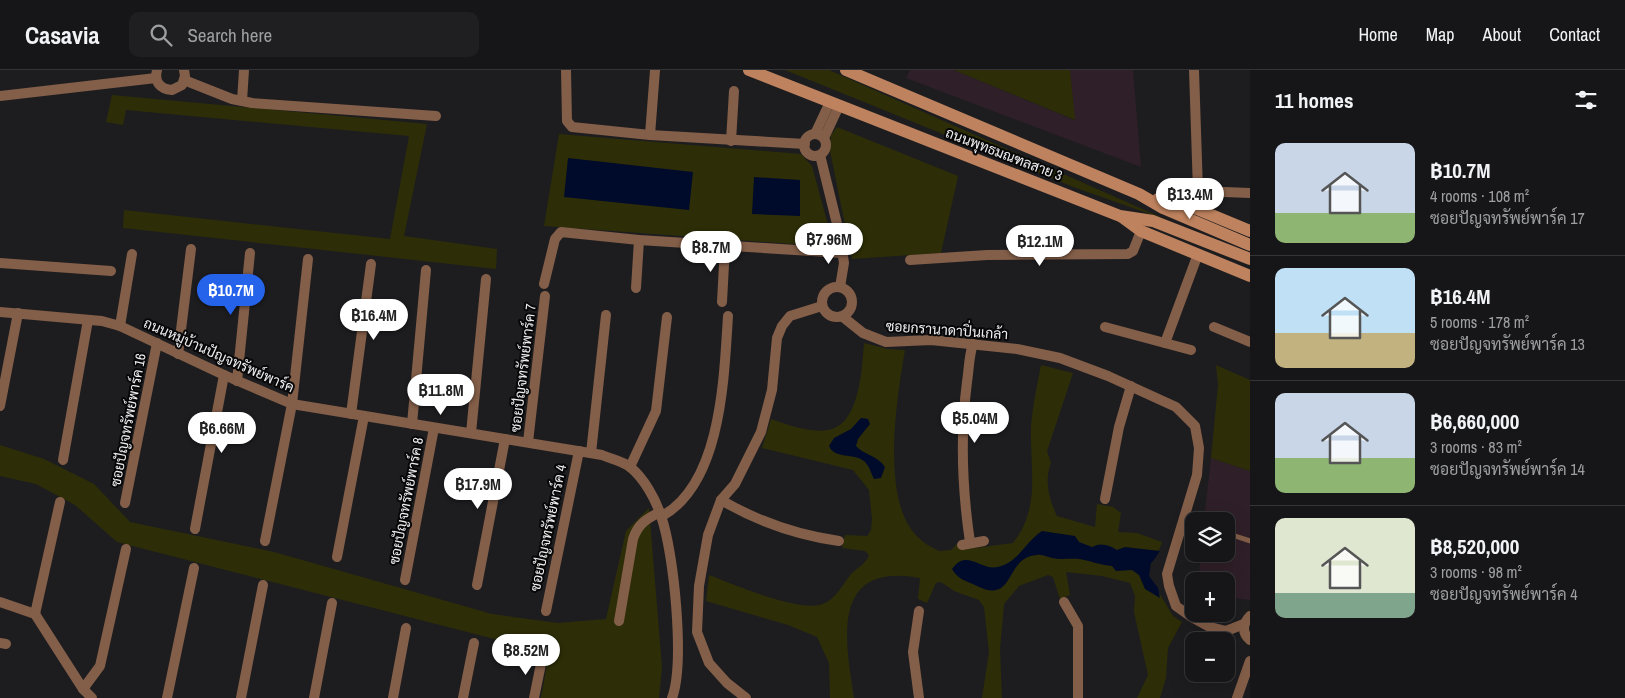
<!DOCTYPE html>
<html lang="en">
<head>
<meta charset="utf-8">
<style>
  body { margin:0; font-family:"Archivo Narrow",Sarabun,sans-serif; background:#1f1f21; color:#f1f3f6; height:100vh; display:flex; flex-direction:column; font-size:19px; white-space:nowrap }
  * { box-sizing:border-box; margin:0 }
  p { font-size:16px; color:#9e9fa2 }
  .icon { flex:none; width:28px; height:28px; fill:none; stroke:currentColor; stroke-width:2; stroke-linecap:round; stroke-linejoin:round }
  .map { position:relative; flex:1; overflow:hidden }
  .panel { display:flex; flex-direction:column; background:#161618; width:375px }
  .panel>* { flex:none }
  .buttons { position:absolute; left:1185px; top:442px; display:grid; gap:10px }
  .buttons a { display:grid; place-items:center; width:50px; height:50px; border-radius:10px; background:#161618; box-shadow:0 5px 20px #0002,0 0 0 1px #353537; font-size:25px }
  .price { position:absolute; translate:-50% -42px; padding:0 11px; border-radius:18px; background:#fff; color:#222; font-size:16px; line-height:32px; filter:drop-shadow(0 1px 2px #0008) }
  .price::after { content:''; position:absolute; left:50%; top:30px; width:15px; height:11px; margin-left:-8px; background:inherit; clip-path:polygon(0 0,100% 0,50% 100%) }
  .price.selected { background:#2563eb; color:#fff }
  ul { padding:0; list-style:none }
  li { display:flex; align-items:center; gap:15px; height:125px; padding:0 25px }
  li+li { border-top:1px solid #353537 }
  li span { display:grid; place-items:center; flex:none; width:140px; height:100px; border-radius:10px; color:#555 }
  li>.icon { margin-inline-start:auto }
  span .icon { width:60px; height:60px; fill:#fffc; stroke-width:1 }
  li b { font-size:21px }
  h2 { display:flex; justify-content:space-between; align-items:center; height:60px; padding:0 25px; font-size:21px }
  header { display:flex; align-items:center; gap:30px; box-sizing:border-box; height:70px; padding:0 25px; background:#161618; border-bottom:1px solid #353537 }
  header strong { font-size:24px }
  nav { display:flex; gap:28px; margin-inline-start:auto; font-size:18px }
  .search { width:350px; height:45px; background:#1f1f21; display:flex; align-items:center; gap:12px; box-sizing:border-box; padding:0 18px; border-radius:10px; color:#9e9fa2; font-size:19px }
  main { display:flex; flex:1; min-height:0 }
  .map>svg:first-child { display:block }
</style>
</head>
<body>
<header>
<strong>Casavia</strong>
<div class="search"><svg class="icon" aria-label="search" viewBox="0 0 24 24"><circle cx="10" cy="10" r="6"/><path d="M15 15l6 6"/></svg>Search here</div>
<nav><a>Home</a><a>Map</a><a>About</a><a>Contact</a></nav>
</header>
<main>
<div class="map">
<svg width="1250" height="628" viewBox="0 0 1250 628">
  <rect width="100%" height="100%" fill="#1d1d20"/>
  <g fill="#2f1f28">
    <polygon points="910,0 954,0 1074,50 1070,0 1133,0 1141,97 906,8"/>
    <polygon points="1211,388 1250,401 1250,530 1226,527 1226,511 1198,511 1201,484 1226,484 1226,451 1204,451"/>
  </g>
  <g fill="#2d2e07">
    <polygon points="785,0 829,0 1167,150 1076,118"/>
    <polygon points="954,0 1070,0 1075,50"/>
    <polygon points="112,25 427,54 404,166 497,179 496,199 123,158 124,140 390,169 409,66 126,40 123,55 106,52"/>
    <polygon points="837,57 958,106 941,183 852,189 830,81 831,65"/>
    <polygon points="559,64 801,84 812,96 834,177 544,156"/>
    <path d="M864,273l24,6 17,1c-8,47 -26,155 15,189 5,5 13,9 19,12l12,-1 7,-7 3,7 52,-7c28,-36 17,-72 18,-114 1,-21 6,-43 10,-64l32,8 -26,78 4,12c-7,18 -2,36 6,53l38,11 2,-23 16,3 8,6 -3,19 19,1 25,9c-3,12 -13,21 -13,34l24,40 9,6 -14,26 -2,30 -6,20h-23l11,-23 -14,-63 1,-16 -5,-13 -28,-7 -36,-4 4,23 -10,4 -7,-22 -5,-2 -29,11 -15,18 -4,45 2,49h-20l7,-46 -5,-45 -5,-7 -25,-9 -13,-9 -5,1 -9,20 -9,-4 2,-21c-90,-17 -75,62 -66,120h-24l-1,-35 -12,-26 -29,-12 -82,-24 3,-26c23,9 91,38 114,29 14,-6 19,-19 28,-30 7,-7 14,-9 18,-19l-4,-4 -23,-3 3,-13 22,1 4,-6 1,-11 -3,-29 -16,-20 -91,-22 9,-29c18,6 38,14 57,11 32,-5 34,-62 36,-87z"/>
    <polygon points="1216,295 1250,310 1250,401 1211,388 1218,315"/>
    <polygon points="0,375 44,389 94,414 130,452 274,482 492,544 558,553 606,549 626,461 649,438 662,597 659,628 541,628 549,583 117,472 75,435 36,414 0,406"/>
  </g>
  <g fill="#000a2b">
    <polygon points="568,88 693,102 689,140 564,127"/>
    <polygon points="754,107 800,110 800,146 752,144"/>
    <path d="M861,348l7,1 2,5 -12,15 -2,7c8,9 21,9 29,21l-4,11 -7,1c-3,-6 -5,-14 -10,-18 -10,-8 -30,-2 -35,-15l5,-8 17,-9z"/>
    <path d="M1042,461l33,5 4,6 13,5c9,-5 17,-2 25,3l8,-3 35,4 -9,13 -2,12 9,12 2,10 -15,-9 -6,-14 -7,-5 -16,1 -4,-5c-12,-1 -21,-5 -33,-7 -9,-1 -18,1 -27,-1 -6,-1 -9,-4 -15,-3 -33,2 -21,50 -60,31 -10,-5 -19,-6 -25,-17 15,-21 28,2 46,-2 21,-5 27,-25 44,-36z"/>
  </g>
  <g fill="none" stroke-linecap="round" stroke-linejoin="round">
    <polyline stroke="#835e48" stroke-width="5" points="1232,465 1250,471"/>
    <g stroke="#835e48" stroke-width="10">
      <path d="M157,0c-3,12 3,19 15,20l10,-5 3,-9 -1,-6"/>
      <polyline points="566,0 567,51 572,57 650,65 805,74"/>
      <polyline points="1194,0 1198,121 1197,139"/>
      <polyline points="184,10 232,29 252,33 436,46"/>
      <polyline points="0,26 156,8"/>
      <polyline points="242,31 244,0"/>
      <polyline points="815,64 830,32"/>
      <circle cx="815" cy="75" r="11"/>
      <polyline points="650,65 655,0"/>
      <polyline points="824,68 839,36"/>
      <polyline points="731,71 734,21"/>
      <polyline points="820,85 840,166 844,193 840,217"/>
      <polyline points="1198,121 1250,123"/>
      <polyline points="910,190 987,185 1128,184 1133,181 1141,161"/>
      <polyline points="0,193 111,201"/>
      <polyline points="544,214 555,169 561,162 639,170 842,183"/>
      <circle cx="837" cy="232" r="15"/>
      <polyline points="636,218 639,170"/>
      <polyline points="722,232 725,176"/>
      <path d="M0,242l102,9 18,5 104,49 68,29 310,51c9,4 21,6 28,12 14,11 26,33 31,49 13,36 24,147 11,182"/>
      <polyline points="843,247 863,263 886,272 931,270 1017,279 1060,288 1108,306 1176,337 1195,356 1199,378 1197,405 1167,504 1169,516 1176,536 1190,546 1210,557 1226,561 1244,554"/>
      <polyline points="120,256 132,184"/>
      <polyline points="1105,257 1191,280"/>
      <polyline points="1214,257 1250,272"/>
      <polyline points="1165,273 1198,184"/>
      <polyline points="178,284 191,179"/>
      <polyline points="237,311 250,183"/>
      <polyline points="0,336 18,243"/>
      <polyline points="351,344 371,194"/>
      <polyline points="412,354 426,200"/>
      <polyline points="471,363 486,209"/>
      <polyline points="528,372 545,226"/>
      <polyline points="591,383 606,245"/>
      <polyline points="63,390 88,250"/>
      <polyline points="630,397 656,341 667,247"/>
      <polyline points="1105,429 1119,357 1131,316"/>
      <path d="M721,430c36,21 76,35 118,41"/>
      <polyline points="125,433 157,273"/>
      <path d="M662,446c60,-33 62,-140 66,-200"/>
      <polyline points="195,459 224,305"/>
      <polyline points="265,471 292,334 308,189"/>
      <path d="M970,472c-8,-54 -10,-106 -3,-160 2,-13 2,-27 6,-38"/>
      <polyline points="962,475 984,471"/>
      <polyline points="337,487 364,346"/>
      <polyline points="405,510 434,358"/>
      <polyline points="477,515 505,369"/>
      <polyline points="0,532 35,544 83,619 92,628"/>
      <polyline points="1064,532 1078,556 1078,628"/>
      <polyline points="546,541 579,381"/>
      <polyline points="35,544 60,432"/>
      <path d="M1250,546c-8,8 -8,17 0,24"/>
      <path d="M619,551l14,-82c5,-15 13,-20 27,-27"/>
      <polyline points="0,573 6,574"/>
      <polyline points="83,619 100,596 126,479"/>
      <polyline points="167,628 194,498"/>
      <polyline points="241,628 263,515"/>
      <polyline points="314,628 332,533"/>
      <polyline points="393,628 406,558"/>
      <polyline points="463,628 474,573"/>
      <polyline points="534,628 542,589"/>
      <polyline points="746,628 727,613 709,593 697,562 699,516 708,465 721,430 735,414 761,362 772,320 777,268 782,256 790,246 822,236"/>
      <polyline points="919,628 913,582 919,541"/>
      <polyline points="1237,628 1250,591"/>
    </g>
    <g stroke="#be825e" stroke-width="12">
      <polyline points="749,0 1120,146 1153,151 1250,189"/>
      <polyline points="846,0 1139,124 1163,138 1250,175"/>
      <polyline points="1158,129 1197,139 1250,161"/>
      <polyline points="1122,147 1141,161 1250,206"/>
    </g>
  </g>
  <g text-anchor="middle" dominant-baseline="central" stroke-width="4" stroke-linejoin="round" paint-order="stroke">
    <g font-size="14" fill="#efeff1" stroke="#070708">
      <text transform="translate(1004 84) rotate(21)">ถนนพุทธมณฑลสาย 3</text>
      <text transform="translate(947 260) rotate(4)">ซอยกรานาดาปิ่นเกล้า</text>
      <text transform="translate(219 285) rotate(24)">ถนนหมู่บ้านปัญจทรัพย์พาร์ค</text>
      <text transform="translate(523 298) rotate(-83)">ซอยปัญจทรัพย์พาร์ค 7</text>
      <text transform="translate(128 350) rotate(-79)">ซอยปัญจทรัพย์พาร์ค 16</text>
      <text transform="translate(406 431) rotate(-79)">ซอยปัญจทรัพย์พาร์ค 8</text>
      <text transform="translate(548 458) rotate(-78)">ซอยปัญจทรัพย์พาร์ค 4</text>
    </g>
  </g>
</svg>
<div class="buttons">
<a><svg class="icon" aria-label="layers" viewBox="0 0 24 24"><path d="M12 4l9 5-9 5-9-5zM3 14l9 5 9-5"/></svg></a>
<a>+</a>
<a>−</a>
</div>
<b class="price" style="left:1190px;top:150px">฿13.4M</b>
<b class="price" style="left:829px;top:195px">฿7.96M</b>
<b class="price" style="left:1040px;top:197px">฿12.1M</b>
<b class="price" style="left:711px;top:203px">฿8.7M</b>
<b class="price selected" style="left:231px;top:246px">฿10.7M</b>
<b class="price" style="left:374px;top:271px">฿16.4M</b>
<b class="price" style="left:441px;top:346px">฿11.8M</b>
<b class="price" style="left:975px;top:374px">฿5.04M</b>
<b class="price" style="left:222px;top:384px">฿6.66M</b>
<b class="price" style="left:478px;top:440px">฿17.9M</b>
<b class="price" style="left:526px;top:606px">฿8.52M</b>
</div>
<section class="panel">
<h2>11 homes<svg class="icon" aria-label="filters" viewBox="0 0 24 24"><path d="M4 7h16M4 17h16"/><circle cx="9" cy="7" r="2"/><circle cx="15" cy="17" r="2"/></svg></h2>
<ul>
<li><span style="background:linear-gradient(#c9d6e8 70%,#8fb573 0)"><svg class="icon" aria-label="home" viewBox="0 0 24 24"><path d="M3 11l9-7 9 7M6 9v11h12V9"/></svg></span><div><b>฿10.7M</b><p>4 rooms · 108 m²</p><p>ซอยปัญจทรัพย์พาร์ค 17</p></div></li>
<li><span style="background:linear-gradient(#bfe0f5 65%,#c2b280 0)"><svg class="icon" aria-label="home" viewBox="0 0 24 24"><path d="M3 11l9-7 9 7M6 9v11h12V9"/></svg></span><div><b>฿16.4M</b><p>5 rooms · 178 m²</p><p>ซอยปัญจทรัพย์พาร์ค 13</p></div></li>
<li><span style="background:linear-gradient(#c9d6e8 65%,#8fb573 0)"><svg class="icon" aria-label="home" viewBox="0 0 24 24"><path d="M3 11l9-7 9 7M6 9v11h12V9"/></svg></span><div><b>฿6,660,000</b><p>3 rooms · 83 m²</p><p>ซอยปัญจทรัพย์พาร์ค 14</p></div></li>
<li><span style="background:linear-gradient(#dfe7d0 75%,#7fa58c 0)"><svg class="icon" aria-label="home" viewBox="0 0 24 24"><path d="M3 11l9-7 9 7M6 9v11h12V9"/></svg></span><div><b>฿8,520,000</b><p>3 rooms · 98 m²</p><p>ซอยปัญจทรัพย์พาร์ค 4</p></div></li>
</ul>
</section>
</main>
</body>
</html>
